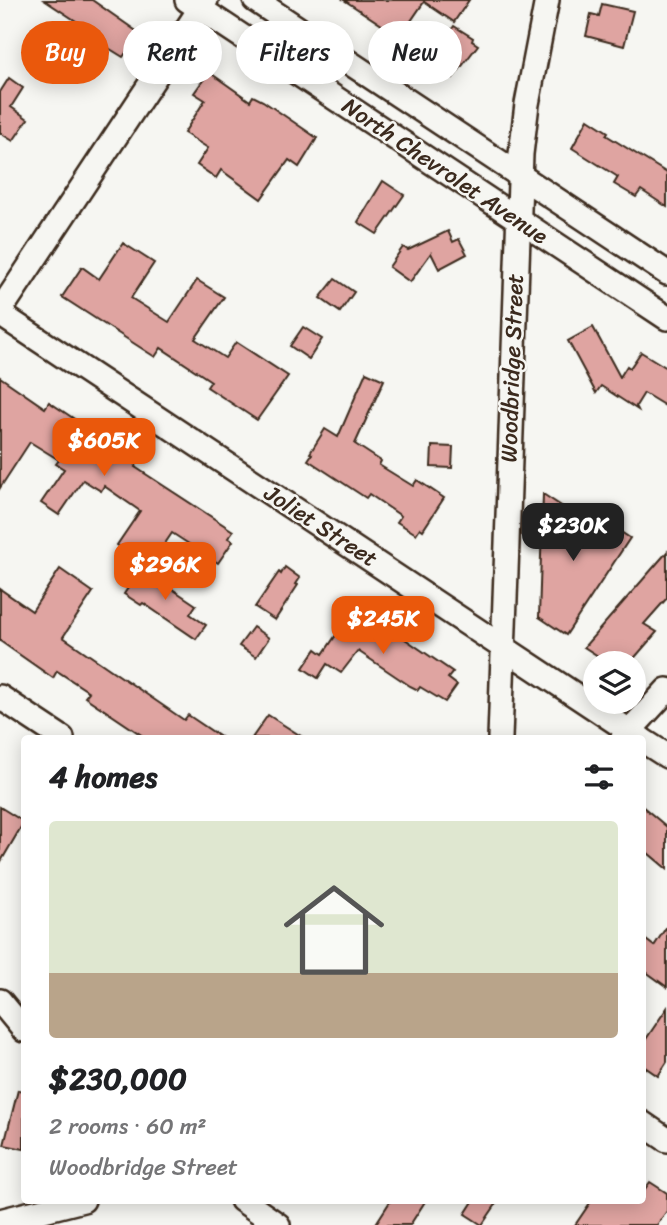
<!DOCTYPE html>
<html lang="en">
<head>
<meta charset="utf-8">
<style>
  body { margin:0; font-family:Sriracha,sans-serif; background:#f6f6f6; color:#202124; height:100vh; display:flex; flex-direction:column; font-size:26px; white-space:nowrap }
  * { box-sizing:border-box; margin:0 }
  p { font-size:23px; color:#757577 }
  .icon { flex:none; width:38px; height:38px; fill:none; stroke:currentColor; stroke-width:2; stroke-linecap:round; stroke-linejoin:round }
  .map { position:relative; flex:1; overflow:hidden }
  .sheet { position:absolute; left:21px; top:735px; width:625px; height:469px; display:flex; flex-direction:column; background:#fff; border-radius:7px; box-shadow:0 4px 18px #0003 }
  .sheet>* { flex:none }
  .top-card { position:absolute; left:21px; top:21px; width:626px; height:63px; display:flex; gap:14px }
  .tools { position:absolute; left:583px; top:651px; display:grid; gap:14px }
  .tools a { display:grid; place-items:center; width:63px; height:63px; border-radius:50%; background:#fff; box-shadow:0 4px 18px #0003; font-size:35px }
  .price { position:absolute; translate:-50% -60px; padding:0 16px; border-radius:14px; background:#ea580c; color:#fff; font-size:23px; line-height:46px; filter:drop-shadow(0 2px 4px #0008) }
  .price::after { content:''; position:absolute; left:50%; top:42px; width:21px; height:16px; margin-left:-10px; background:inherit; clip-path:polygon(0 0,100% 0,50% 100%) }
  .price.on { background:#222; color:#fff }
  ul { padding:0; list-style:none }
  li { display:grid; align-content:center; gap:14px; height:371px; padding:0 28px }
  li span { display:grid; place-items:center; height:217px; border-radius:7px; color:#555 }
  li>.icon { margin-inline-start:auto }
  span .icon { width:126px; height:126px; fill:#fffc; stroke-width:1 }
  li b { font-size:30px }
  h2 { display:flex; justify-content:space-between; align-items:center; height:84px; padding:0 28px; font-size:30px }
  .pill { padding:0 24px; border-radius:32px; background:#fff; box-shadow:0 4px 18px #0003; font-size:24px; line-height:63px }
  .pill.on { background:#ea580c; color:#fff }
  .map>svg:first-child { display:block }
</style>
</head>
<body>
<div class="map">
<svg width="667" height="1225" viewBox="0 0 667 1225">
  <rect width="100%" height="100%" fill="#f6f6f2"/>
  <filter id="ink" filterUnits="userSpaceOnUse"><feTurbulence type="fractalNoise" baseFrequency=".0143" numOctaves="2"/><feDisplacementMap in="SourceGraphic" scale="14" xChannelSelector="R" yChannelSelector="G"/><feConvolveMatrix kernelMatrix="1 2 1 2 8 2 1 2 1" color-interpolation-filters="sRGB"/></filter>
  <g filter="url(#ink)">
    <g fill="#dfa4a1" stroke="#3b2a1e" stroke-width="2">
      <polygon points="44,0 92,0 142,35 133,49 130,47 123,57 102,44 105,40"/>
      <polygon points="344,0 469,0 454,22 424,2 400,37"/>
      <polygon points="602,4 633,11 624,46 586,36 591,14 599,16"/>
      <polygon points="454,26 473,38 472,41 478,45 453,78 432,64 437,57 434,55"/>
      <polygon points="209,72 250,101 253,96 263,101 317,138 299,167 289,160 261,199 221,170 216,178 197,165 208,148 184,133 205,100 194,93"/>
      <polygon points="9,78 23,88 11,107 28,119 13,141 0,133 0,92"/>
      <polygon points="588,119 608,132 606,135 667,173 667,207 641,190 636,197 614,184 618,177 572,148"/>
      <polygon points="383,181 404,195 377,234 358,222"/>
      <polygon points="448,231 453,242 459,239 467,254 439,269 431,253 410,282 389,267 403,247 408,250"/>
      <polygon points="123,243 154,263 131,298 169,322 197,280 224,297 195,339 225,358 236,342 288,376 257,420 207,387 211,381 161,348 155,357 62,297 82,267 99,279"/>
      <polygon points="335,279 354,292 340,312 320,298"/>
      <polygon points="303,327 322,339 309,359 290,346"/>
      <polygon points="593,327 620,377 627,366 630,368 641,352 667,368 667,407 644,393 636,406 638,410 601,386 596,393 568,341"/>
      <polygon points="366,372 384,380 355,444 381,461 379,465 413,486 417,480 444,498 423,530 420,528 416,534 397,522 401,516 369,494 366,498 308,460 312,454 310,453 325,429 338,437"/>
      <polygon points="0,377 45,408 49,402 70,416 138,462 135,467 233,531 228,538 233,541 218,563 172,533 149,567 117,545 140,511 104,486 101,491 83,480 59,515 41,503 64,469 56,464 59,460 30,442 0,488"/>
      <polygon points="432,446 453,447 452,468 431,467"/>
      <polygon points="543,494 595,528 601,519 630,538 566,635 539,617"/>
      <polygon points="667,552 667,598 644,624 657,632 630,663 609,663 584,647"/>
      <polygon points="285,567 300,578 296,584 298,585 275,620 255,607 279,572 281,574"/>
      <polygon points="141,568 196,605 190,614 206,625 196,639 143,603 141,605 124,594"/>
      <polygon points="60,569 93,592 63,637 184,720 188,715 222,738 146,738 85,697 89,692 57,671 53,678 0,641 0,589 32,611"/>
      <polygon points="356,609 389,628 453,672 448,678 457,685 445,702 420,687 418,690 410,686 358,651 341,673 327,664 318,678 303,668 316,649 323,654 351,613 353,614"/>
      <polygon points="253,627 269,638 256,657 239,646"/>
      <polygon points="268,715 304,738 252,738"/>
      <polygon points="642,806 667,827 667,869 642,848"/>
      <polygon points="0,807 24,822 0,863"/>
      <polygon points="667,926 667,987 642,969 642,937 654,946"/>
      <polygon points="667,1008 667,1062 658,1076 642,1065 642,1045"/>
      <polygon points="18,1090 24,1091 24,1149 4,1145"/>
      <polygon points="650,1182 667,1193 667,1211 657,1225 575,1225 592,1200 642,1200 642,1193"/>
      <polygon points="391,1200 426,1200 410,1225 375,1225"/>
      <polygon points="474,1200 499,1200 482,1225 465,1214"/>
    </g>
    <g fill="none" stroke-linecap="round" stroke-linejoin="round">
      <g stroke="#3b2a1e" stroke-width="28">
        <g id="minor">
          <polyline points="187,0 667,318"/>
          <polyline points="255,0 667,273"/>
          <polyline points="0,311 206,0"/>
          <polyline points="0,314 640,738"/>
          <polyline points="0,697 62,738"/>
          <polyline points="500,738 521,154 527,104 547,0"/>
          <polyline points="623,738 667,690"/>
          <polyline points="642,740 667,756"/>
          <polyline points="0,1001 24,1030"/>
          <polyline points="642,1123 667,1140"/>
          <polyline points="242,1200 278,1225"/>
          <polyline points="0,1221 83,1200"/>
        </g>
      </g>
      <use href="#minor" stroke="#f6f6f2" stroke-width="23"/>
    </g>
  </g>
  <g text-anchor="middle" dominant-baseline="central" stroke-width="5" stroke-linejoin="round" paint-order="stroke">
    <g font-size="23" fill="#3b2a1e" stroke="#f6f6f2">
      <text transform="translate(445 171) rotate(34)">North Chevrolet Avenue</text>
      <text transform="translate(512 368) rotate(-88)">Woodbridge Street</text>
      <text transform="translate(321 526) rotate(33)">Joliet Street</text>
    </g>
  </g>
</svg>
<div class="tools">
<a><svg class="icon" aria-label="layers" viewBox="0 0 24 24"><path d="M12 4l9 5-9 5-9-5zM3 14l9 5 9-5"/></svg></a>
</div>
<b class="price" style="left:104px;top:478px">$605K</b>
<b class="price on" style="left:573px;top:563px">$230K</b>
<b class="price" style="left:165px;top:602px">$296K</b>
<b class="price" style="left:383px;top:656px">$245K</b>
<div class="top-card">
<a class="pill on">Buy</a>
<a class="pill">Rent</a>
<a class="pill">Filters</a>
<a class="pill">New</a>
</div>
<section class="sheet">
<h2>4 homes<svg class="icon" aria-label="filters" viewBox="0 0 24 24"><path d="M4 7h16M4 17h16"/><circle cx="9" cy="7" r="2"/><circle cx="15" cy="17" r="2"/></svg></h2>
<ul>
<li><span style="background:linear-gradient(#dfe7d0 70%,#b9a48a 0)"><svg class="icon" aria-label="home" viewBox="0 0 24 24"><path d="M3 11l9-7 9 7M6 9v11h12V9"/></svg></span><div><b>$230,000</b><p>2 rooms · 60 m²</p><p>Woodbridge Street</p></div></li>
</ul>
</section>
</div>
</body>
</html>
